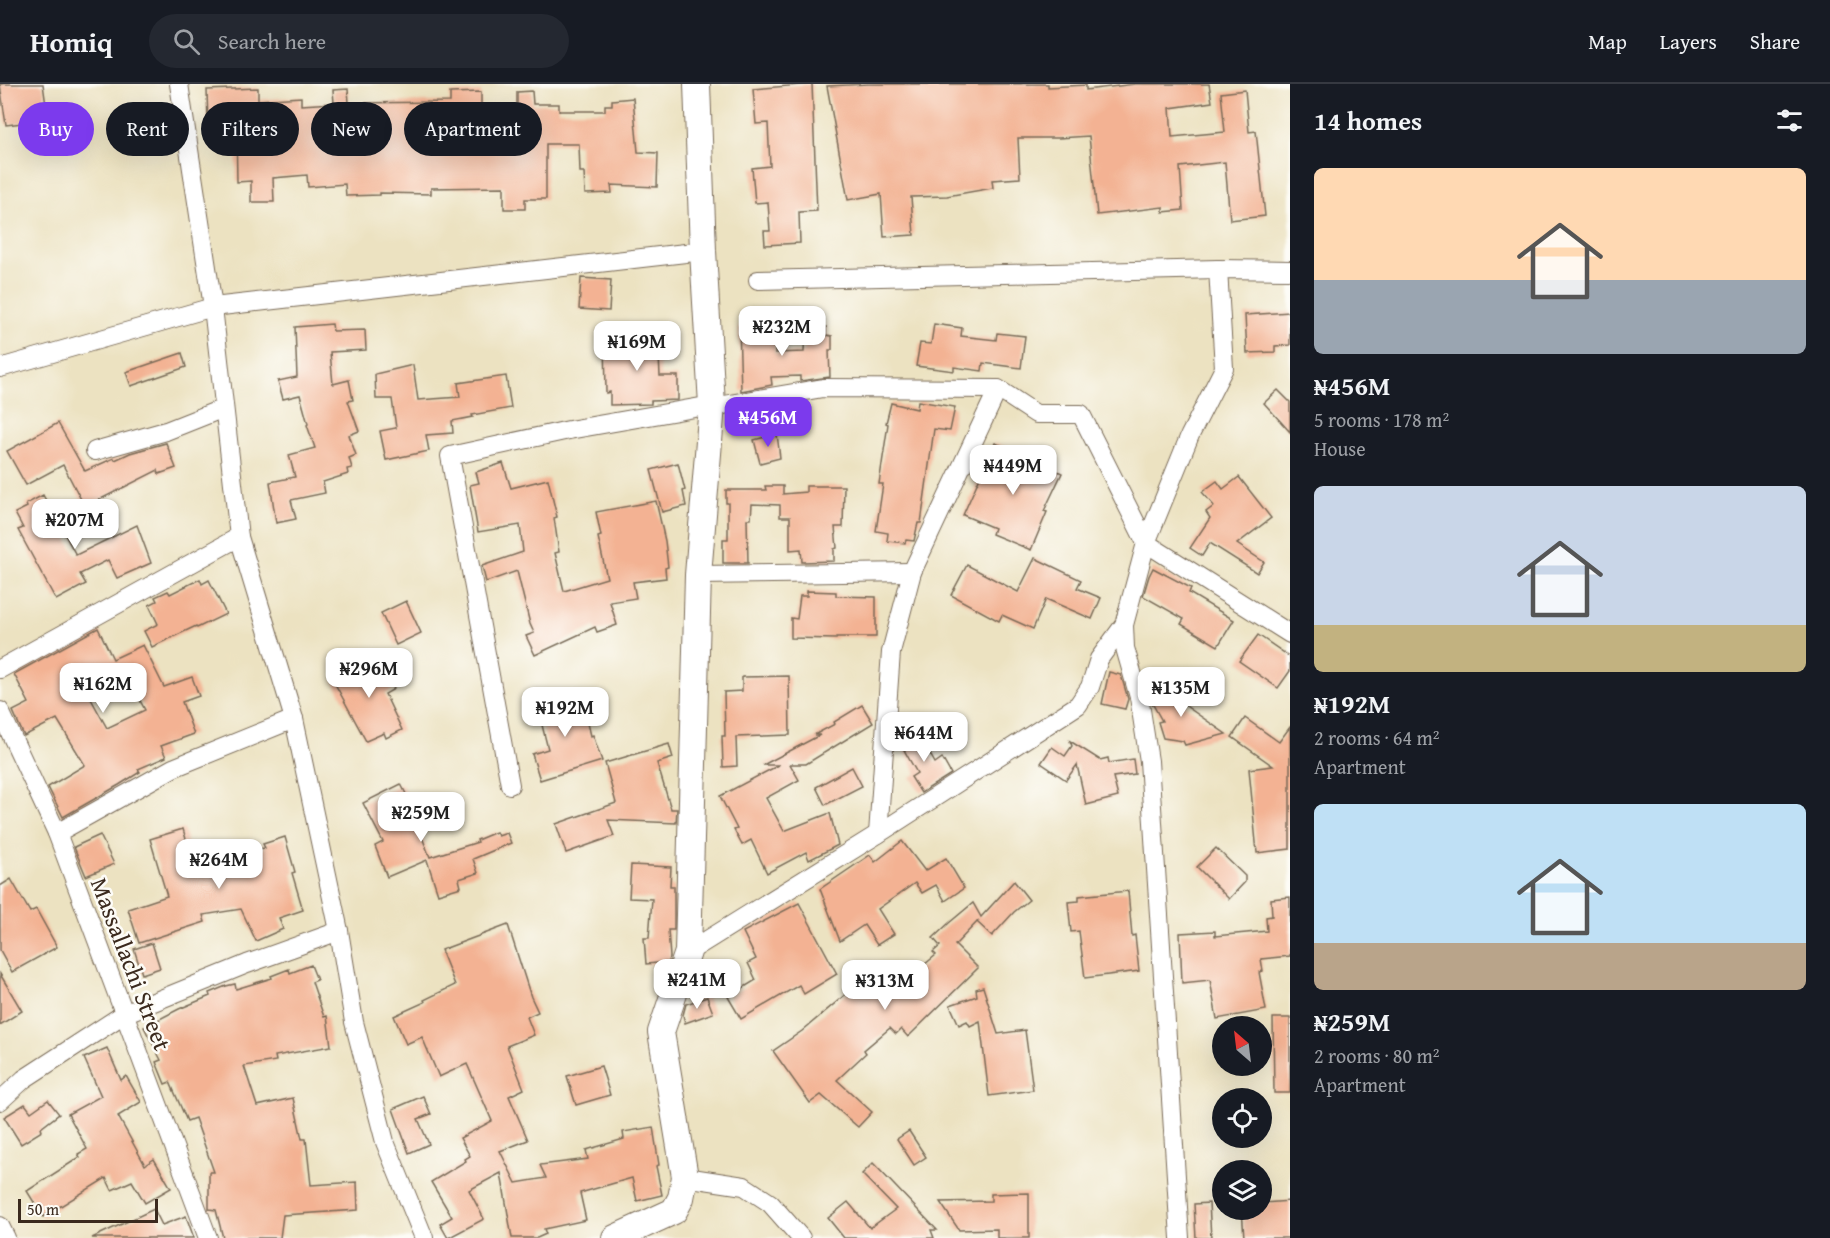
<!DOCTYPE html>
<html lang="en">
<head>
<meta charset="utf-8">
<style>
  body { margin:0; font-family:"Gentium Book Plus",serif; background:#242831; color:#f1f3f6; height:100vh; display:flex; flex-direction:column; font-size:22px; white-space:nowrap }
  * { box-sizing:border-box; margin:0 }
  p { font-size:20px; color:#9ea1a6 }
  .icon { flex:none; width:33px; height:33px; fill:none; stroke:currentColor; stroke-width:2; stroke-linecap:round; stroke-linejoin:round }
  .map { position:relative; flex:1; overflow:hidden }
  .drawer { display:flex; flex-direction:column; background:#171b24; width:540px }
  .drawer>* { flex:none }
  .hud { position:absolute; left:18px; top:18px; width:570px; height:54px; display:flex; gap:12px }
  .needle { width:39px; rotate:332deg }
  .buttons { position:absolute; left:1212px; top:932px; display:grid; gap:12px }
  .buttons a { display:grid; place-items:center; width:60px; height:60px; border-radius:50%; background:#171b24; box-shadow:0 6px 24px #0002; font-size:30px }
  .scale { position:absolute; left:18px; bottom:15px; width:140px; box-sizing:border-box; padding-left:6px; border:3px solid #3b2a1e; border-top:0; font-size:16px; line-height:21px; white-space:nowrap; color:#3b2a1e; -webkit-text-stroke:4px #fdfcf7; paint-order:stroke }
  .price { position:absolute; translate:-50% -51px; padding:0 14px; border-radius:12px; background:#fff; color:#222; font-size:20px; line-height:39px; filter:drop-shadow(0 2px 3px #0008) }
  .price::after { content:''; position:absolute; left:50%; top:36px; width:18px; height:14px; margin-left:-9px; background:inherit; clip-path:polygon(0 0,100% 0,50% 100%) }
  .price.selected { background:#7c3aed; color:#fff }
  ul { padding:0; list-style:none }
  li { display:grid; align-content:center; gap:12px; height:318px; padding:0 24px }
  li span { display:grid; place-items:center; height:186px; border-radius:9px; color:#555 }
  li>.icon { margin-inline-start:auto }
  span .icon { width:108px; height:108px; fill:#fffc; stroke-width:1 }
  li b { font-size:26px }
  h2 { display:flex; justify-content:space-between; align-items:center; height:72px; padding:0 24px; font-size:26px }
  .pill { padding:0 21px; border-radius:27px; background:#171b24; box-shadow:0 6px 24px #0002; font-size:21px; line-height:54px }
  .pill.selected { background:#7c3aed; color:#fff }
  header { display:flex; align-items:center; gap:36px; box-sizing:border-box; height:84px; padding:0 30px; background:#171b24; border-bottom:2px solid #363941 }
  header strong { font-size:28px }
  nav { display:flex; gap:33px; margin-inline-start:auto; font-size:21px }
  .search { width:420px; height:54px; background:#242831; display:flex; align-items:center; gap:15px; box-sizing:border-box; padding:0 21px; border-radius:33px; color:#9ea1a6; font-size:22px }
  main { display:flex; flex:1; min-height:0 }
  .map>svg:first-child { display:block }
</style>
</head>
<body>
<header>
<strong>Homiq</strong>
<div class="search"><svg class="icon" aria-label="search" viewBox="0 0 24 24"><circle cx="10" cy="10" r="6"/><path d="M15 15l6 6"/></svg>Search here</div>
<nav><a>Map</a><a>Layers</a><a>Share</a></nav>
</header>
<main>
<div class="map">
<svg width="1290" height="1154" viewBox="0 0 1290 1154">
  <rect width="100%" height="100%" fill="#fdfcf7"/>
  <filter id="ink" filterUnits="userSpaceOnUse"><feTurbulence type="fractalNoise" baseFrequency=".0167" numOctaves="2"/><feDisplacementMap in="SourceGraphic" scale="12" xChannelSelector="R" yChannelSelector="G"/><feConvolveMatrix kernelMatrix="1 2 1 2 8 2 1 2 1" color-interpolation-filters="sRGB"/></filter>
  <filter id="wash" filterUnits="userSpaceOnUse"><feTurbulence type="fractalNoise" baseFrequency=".008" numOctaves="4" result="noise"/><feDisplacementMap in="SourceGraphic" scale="24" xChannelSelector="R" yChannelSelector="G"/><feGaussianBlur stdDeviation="1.35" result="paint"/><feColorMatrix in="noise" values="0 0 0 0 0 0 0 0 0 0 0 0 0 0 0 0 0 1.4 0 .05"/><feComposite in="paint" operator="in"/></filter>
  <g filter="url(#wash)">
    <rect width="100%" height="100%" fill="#ece2c1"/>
    <g id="blocks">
      <g fill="#f3b293" fill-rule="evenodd">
        <polygon points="0,0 43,0 48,36 6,41"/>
        <polygon points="812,0 817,127 799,128 800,159 765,161 764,147 770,147 768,118 755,119 752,84 770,82 768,39 756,40 753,5"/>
        <polygon points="868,0 1048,0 1048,3 1086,1 1086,6 1135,0 1209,0 1212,18 1170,24 1172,53 1225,48 1221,9 1245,6 1249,48 1256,47 1265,132 1230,136 1225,78 1180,83 1183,126 1163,128 1163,123 1097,131 1089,52 1059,54 1018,54 1020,94 992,96 993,104 947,112 911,113 914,151 884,153 881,110 848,116 827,2"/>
        <polygon points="258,4 258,16 301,13 301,21 334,19 333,6 348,5 349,19 450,18 450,9 481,8 481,27 517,26 517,8 532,7 533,20 559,20 559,27 605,27 605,21 612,21 612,16 633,14 638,68 658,69 657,103 611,101 612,109 585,110 584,88 580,88 579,60 546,60 546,115 525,115 525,125 504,125 504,103 431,104 431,110 380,109 380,111 346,112 345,100 308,103 307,91 273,94 274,118 251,118 251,97 237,98 236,40 208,41 207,6"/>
        <polygon points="581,194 611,196 609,227 579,225"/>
        <polygon points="1290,228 1290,261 1275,262 1275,268 1247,269 1245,231"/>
        <polygon points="332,240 333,247 365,246 366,266 330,268 333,300 349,296 353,316 348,317 359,347 349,351 356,371 349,374 352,384 347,385 348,390 323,398 325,409 291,416 296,435 276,439 270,398 295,393 289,371 315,364 307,341 308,340 300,311 283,315 278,297 297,293 295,243"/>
        <polygon points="934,240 962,244 961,252 996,256 997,249 1025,252 1021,284 983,279 982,287 954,283 954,287 916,282 920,259 931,260"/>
        <polygon points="739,242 775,242 775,269 804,268 805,243 826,243 826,251 832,252 832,266 829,266 830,293 800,297 800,292 771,293 772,301 741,307"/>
        <polygon points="658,251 660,292 678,292 678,316 651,317 651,320 610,321 610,308 606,309 605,253"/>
        <polygon points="182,269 186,283 131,302 126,288"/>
        <polygon points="413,281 418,316 460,313 458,299 506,292 511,324 472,331 473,333 452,337 453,349 426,351 429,367 386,376 380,347 396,344 392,315 376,315 375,290"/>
        <polygon points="1278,306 1290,318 1290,348 1264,319"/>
        <polygon points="918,317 955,323 950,347 934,345 921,439 918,439 914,457 906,456 905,459 887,457 888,449 876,447 883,400 879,400 888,340 886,339 891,319 917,325"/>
        <polygon points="58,339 85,387 114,374 115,376 130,369 166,359 176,384 159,390 158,386 85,423 63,381 26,401 7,367"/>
        <polygon points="777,350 780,374 760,379 754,356"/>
        <polygon points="995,359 1015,367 1062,389 1044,427 1047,428 1031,466 992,450 994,444 963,431"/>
        <polygon points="503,379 511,404 548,395 557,433 554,434 559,468 555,469 564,507 607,494 598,453 601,452 596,428 656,417 665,457 668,483 665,484 666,494 633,498 636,514 610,518 617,541 597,548 595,543 535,571 526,552 534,549 530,540 517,487 486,498 482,482 523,468 520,441 478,448 470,401 479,399 476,388"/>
        <polygon points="678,379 685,406 683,407 686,422 662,428 651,386"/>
        <polygon points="1239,393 1271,434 1237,460 1264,478 1257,489 1210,459 1202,472 1190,464 1210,434 1206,428 1214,422 1202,408 1217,397 1223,405"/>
        <polygon points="765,402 783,402 783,410 806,408 806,402 844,402 843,443 835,443 837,464 834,465 834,477 802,478 801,465 790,466 790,433 780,433 780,421 752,420 751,435 747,435 748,479 723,479 723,455 728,455 728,419 726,419 726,406 766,406"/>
        <polygon points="43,411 76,471 137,441 151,479 117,494 108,476 80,490 86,500 56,516 18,446 23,444 15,429 27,423 26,420"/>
        <polygon points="1035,474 1081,496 1077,504 1101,514 1092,535 1046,515 1033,545 1002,531 999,537 951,511 967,481 1018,508"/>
        <polygon points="1153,484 1191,504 1189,509 1234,536 1218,562 1181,540 1184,535 1143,512 1149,492"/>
        <polygon points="200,495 202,500 209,496 226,530 197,544 196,542 152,563 144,547 158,540 149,521 157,517 155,513 168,507 170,510"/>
        <polygon points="807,507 836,508 836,512 876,513 876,553 836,553 836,555 791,554 791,534 797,535 800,512 807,512"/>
        <polygon points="406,517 421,549 396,561 381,529"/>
        <path d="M98,544l15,31 30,-14 21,42 28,-10 7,19 -17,6 12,32 -33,12 5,11 -28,12 2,3 -21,13 -56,32 -15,-30 37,-22 -28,-46 -33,17 -11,-25 16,-8 -15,-29zM128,594l17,32 -38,18 -17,-31z"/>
        <polygon points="1258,551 1290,573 1290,587 1278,604 1239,577"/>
        <polygon points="378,573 394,605 385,610 402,646 386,654 384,649 366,657 333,596"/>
        <polygon points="1109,588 1121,591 1128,615 1125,625 1102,620"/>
        <polygon points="789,592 790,651 736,653 737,682 723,683 722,652 725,652 724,608 742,607 742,593"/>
        <polygon points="1173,598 1184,618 1183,620 1226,650 1185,661 1183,657 1163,654 1158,638 1162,637 1151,617 1150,611"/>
        <polygon points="581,610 591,652 593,651 602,677 540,696 532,670 548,665 537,621"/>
        <polygon points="862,621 873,639 806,680 790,680 799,696 766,714 784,747 830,729 838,761 809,776 806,768 767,789 751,756 742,761 734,746 737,745 720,712 779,681 763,681 820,651 814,651 835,640 834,638"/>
        <polygon points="1245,634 1279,658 1290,643 1290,765 1257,769 1249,685 1273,682 1232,653"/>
        <polygon points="917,647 935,679 942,674 951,690 921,709 911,693 917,689 899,657"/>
        <polygon points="1070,657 1100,676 1108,674 1109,679 1133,675 1135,690 1113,693 1118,713 1086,721 1077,681 1066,696 1041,679 1052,663 1065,672 1072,662"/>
        <polygon points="669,660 673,674 657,679 671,725 677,725 676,739 608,736 614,752 566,769 556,740 616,719 605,679"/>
        <polygon points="852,683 862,702 825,721 816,703"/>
        <polygon points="401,700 416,730 413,731 430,773 478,758 477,756 496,748 498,752 507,749 511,759 473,775 478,789 459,795 461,803 438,810 427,776 387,793 375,762 383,758 363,719"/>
        <polygon points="183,745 197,792 237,785 234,770 265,764 263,760 285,753 295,788 292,789 303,826 279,834 283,845 256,857 241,825 203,831 205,838 139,859 128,825 167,812 150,755"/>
        <polygon points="100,751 114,780 86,792 74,763"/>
        <polygon points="902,757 925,787 946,774 964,804 945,817 936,801 922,809 915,799 878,825 894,850 877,861 864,841 840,857 820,805 870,771 875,778"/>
        <polygon points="1216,764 1245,792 1245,798 1229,815 1197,783"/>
        <polygon points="631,781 671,783 670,802 674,802 674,846 668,846 670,873 669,878 646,880 644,854 649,854 652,815 629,814"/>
        <polygon points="11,795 30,828 36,825 57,863 12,888 0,866 0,802"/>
        <polygon points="1014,797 1029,816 1014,828 992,852 977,838 979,836 955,861 978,884 908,953 901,945 896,950 890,944 864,966 866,969 837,996 872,1028 858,1043 821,1011 810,1019 773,967 802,947 858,900 861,905 872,897 875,900 896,883 907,895 936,871 933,868 940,862 933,854 949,839 973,819 981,833"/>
        <polygon points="1128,807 1132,852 1135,851 1139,887 1085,894 1079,847 1071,848 1068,818 1079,817 1079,812"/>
        <polygon points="1290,813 1290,872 1261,875 1263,887 1259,888 1266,926 1217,935 1210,896 1182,899 1180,849 1215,847 1215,852 1267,847 1266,833 1272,832 1271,815"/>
        <polygon points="799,819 837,890 804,910 799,901 741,935 728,913 756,896 748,879 756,875 743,848"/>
        <polygon points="508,841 531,913 538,928 527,933 534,951 507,962 524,1005 509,1012 528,1056 500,1067 516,1099 546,1094 540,1081 588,1075 586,1066 624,1055 623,1048 653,1043 659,1081 656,1082 662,1111 637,1117 632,1094 580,1109 586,1136 544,1145 546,1150 537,1154 512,1154 501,1089 469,1106 484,1135 448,1154 440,1140 452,1133 431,1098 466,1077 465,1075 470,1072 460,1054 492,1037 467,980 439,993 422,953 406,960 394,932 425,918 424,916 455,901 441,866"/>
        <polygon points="152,859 160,884 142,890 134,865"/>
        <polygon points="311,881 317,896 312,898 324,933 327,932 331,962 275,972 276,977 244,982 257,1022 293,1014 302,1055 306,1055 311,1101 357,1098 358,1126 283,1131 280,1154 223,1154 216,1126 209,1125 209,1088 214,1088 195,1034 187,1037 170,998 165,1000 156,978 161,976 144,943 179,925 210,912 209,909 226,902 235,900 236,905 272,894 271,892 289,885 290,889"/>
        <polygon points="0,890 22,927 0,941"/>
        <polygon points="983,903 998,950 1025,946 1033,1006 989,1012 980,937 970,942 967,937 959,941 950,921 977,912 976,905"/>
        <polygon points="707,913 713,929 685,939 683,931 686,920"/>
        <polygon points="1273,934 1290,934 1290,1009 1274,1009"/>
        <polygon points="107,964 121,996 126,992 141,1018 118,1032 145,1081 154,1075 171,1104 145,1119 132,1097 112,1106 106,1094 43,1133 27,1107 80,1073 78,1070 87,1065 68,1030 101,1012 84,974"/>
        <polygon points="601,982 610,1011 576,1021 567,992"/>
        <polygon points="423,1012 431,1030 418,1035 429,1060 409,1069 393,1025"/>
        <polygon points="48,1016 59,1030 41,1044 42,1047 21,1060 4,1033 25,1020 31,1028"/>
        <polygon points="909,1047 926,1073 914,1081 897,1055"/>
        <polygon points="873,1079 937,1146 931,1146 934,1154 844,1154 828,1134 848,1118 870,1144 896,1125 862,1090"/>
        <polygon points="1029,1109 1029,1154 997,1154 997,1145 959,1146 940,1118 991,1117 991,1110"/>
        <polygon points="1290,1117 1290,1154 1244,1154 1242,1125 1262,1125 1262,1119"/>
        <polygon points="1209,1119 1211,1154 1196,1154 1194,1120"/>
        <polygon points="154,1125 162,1141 186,1132 194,1154 92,1154"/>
      </g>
    </g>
  </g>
  <g filter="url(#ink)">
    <use href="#blocks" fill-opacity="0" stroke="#796a57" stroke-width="1.5"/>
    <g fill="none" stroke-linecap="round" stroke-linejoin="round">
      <g stroke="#796a57" stroke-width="20">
        <g id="street">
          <polyline points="179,0 213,223 239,453 294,635 339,847 354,938 385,1058 424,1154"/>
          <polyline points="758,196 1218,185 1290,186"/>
          <polyline points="0,284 213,223 703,167"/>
          <polyline points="712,323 823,304 998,305 1036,330 1081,330 1146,459 1290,550"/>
          <polyline points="95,367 166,347 224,324"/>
          <polyline points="698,491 912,488"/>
          <polyline points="1124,541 1125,564 1139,613 1149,677 1180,1154"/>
          <polyline points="0,585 239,453"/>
          <polyline points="0,627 57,749 208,1154"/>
          <polyline points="510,701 450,372 569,346 712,321"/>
          <polyline points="57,749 173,684 294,635"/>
          <polyline points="878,750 891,568 912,488 998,305"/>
          <polyline points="688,868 878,750 1078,621 1090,603 1099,575 1124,541 1146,459 1190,351 1224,284 1218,185"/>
          <polyline points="0,1017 24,995 124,930 247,880 339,847"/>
          <polyline points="685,1093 744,1102 770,1119 801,1154"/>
          <polyline points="0,1142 6,1154"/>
        </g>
      </g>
      <g stroke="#796a57" stroke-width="28">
        <polyline id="secondary" points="615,1154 674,1127 681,1114 685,1093 661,948 688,868 698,491 712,321 703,167 697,0"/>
      </g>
      <use href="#street" stroke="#fff" stroke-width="18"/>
      <use href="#secondary" stroke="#fff" stroke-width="26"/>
    </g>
  </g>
  <g text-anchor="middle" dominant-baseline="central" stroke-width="5" stroke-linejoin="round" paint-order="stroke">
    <g font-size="24" fill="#3b2a1e" stroke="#fdfcf7">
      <text transform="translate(131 880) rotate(69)">Massallachi Street</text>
    </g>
  </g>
</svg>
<div class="buttons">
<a><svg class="needle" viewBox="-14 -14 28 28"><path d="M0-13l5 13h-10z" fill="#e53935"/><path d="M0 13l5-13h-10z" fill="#9ea1a6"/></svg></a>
<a><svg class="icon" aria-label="locate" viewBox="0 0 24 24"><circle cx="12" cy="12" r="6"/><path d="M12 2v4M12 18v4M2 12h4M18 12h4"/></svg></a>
<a><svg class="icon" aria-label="layers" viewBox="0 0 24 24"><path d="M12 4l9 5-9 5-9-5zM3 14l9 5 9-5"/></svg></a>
</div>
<div class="scale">50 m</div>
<b class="price" style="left:782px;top:273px">₦232M</b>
<b class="price" style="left:637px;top:288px">₦169M</b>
<b class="price selected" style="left:768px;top:364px">₦456M</b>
<b class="price" style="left:1013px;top:412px">₦449M</b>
<b class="price" style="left:75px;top:466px">₦207M</b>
<b class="price" style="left:369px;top:615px">₦296M</b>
<b class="price" style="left:103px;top:630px">₦162M</b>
<b class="price" style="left:1181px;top:634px">₦135M</b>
<b class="price" style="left:565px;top:654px">₦192M</b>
<b class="price" style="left:924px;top:679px">₦644M</b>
<b class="price" style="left:421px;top:759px">₦259M</b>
<b class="price" style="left:219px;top:806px">₦264M</b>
<b class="price" style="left:697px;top:926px">₦241M</b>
<b class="price" style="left:885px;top:927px">₦313M</b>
<div class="hud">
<a class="pill selected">Buy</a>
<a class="pill">Rent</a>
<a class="pill">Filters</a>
<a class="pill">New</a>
<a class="pill">Apartment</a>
</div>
</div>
<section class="drawer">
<h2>14 homes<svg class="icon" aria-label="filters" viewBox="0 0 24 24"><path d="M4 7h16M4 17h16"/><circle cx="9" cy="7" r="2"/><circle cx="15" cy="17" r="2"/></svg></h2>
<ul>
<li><span style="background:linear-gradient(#ffd9b3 60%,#9aa5b1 0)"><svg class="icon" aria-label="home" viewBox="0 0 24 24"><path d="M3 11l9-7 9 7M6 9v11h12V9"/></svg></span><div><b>₦456M</b><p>5 rooms · 178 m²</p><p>House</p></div></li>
<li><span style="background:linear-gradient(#c9d6e8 75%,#c2b280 0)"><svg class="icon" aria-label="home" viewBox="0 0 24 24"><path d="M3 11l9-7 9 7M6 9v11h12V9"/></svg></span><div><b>₦192M</b><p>2 rooms · 64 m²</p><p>Apartment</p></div></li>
<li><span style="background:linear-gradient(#bfe0f5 75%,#b9a48a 0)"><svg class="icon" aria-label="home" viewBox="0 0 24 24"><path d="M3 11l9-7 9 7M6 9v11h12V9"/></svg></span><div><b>₦259M</b><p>2 rooms · 80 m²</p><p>Apartment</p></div></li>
</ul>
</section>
</main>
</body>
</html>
